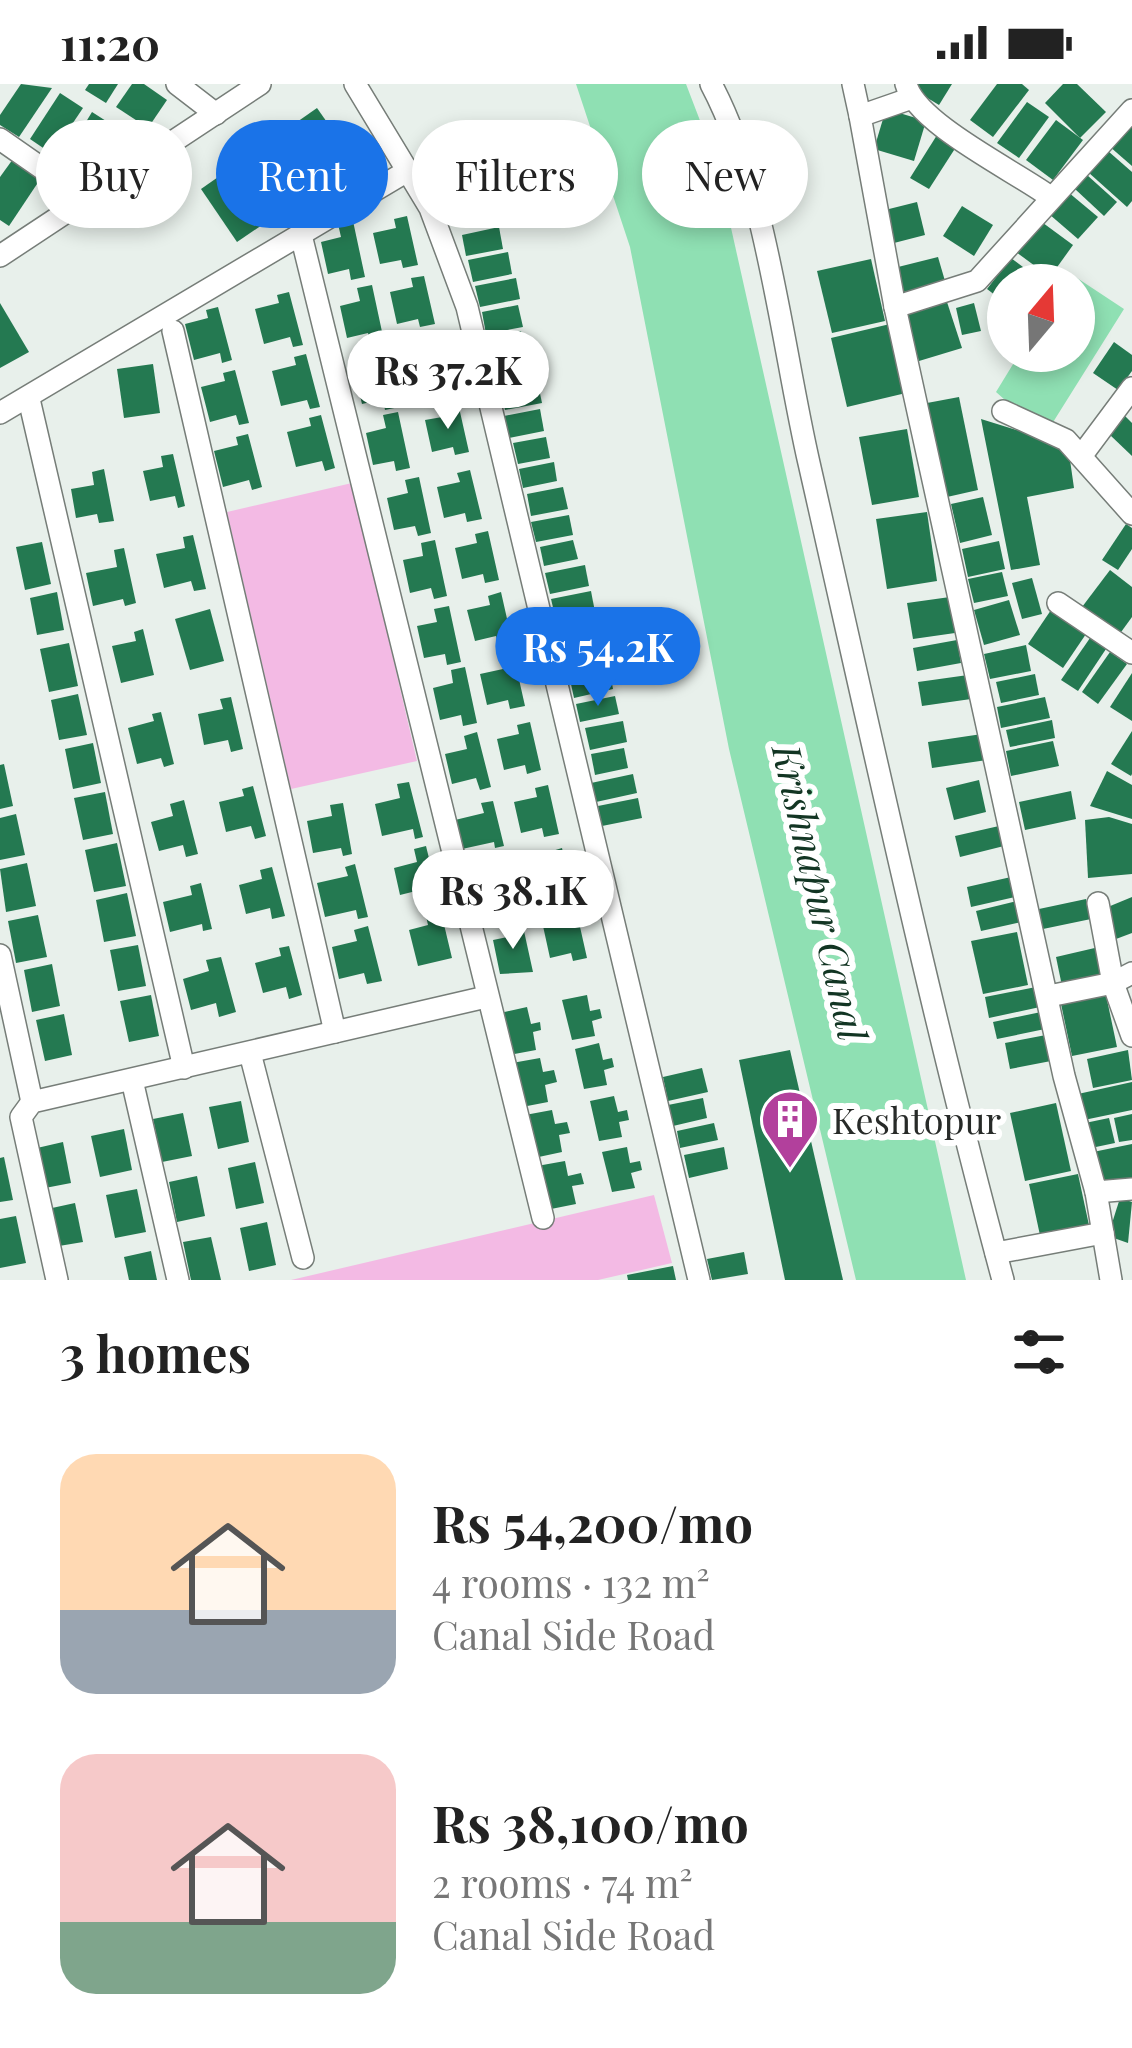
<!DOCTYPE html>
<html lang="en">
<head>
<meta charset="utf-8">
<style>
  body { margin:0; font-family:"Playfair Display",serif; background:#f6f6f6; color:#222; height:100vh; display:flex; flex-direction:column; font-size:45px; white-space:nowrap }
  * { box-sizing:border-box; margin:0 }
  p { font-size:39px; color:#767676 }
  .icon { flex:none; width:66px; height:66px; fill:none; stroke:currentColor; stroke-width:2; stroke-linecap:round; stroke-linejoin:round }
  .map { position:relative; height:1196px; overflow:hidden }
  .drawer { display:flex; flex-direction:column; background:#fff; flex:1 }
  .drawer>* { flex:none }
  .top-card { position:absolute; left:36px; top:36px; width:1062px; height:108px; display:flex; gap:24px }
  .needle { width:78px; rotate:19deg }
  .fabs { position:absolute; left:987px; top:180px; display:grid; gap:24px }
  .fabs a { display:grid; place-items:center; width:108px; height:108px; border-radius:50%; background:#fff; box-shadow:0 6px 18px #0003; font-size:60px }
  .price { position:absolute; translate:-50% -102px; padding:0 27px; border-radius:42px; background:#fff; color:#222; font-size:39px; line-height:78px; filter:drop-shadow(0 3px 6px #0008) }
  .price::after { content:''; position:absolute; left:50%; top:72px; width:36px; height:27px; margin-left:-18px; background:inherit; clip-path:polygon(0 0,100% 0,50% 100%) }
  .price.selected { background:#1a73e8; color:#fff }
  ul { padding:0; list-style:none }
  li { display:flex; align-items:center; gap:36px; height:300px; padding:0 60px }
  li span { display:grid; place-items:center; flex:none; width:336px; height:240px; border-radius:36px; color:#555 }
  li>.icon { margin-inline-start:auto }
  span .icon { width:144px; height:144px; fill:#fffc; stroke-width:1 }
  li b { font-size:51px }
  h2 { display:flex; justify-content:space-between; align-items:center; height:144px; padding:0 60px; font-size:51px }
  .pill { padding:0 42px; border-radius:54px; background:#fff; box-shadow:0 6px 18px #0003; font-size:42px; line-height:108px }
  .pill.selected { background:#1a73e8; color:#fff }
  .status { display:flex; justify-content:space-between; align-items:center; height:84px; padding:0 60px; background:#fff; direction:ltr }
  .status svg { height:33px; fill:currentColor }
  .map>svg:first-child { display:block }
</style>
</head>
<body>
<div class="status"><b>11:20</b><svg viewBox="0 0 49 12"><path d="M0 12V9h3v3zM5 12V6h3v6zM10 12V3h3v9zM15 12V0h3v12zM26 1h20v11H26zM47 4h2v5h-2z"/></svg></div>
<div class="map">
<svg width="1132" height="1196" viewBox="0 0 1132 1196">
  <rect width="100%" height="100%" fill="#e8f0eb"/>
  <g fill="#f3bae4">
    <polygon points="352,399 417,677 291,705 227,428"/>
    <polygon points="654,1111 672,1179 598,1196 291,1196"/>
  </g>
  <g fill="#8fe0b3">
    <polygon points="576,0 686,0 717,81 966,1196 856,1196 729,665 630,163"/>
    <polygon points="1071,190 1124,225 1050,343 1022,331 996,308 1021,267 1074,267 1074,201 1064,201"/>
  </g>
  <g fill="#247951">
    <polygon points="21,0 52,4 19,53 0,41 0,31"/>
    <polygon points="89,0 118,0 106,19 85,6"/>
    <polygon points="132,0 144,0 167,16 148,44 116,23"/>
    <polygon points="913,0 952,0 939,21 911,4"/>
    <polygon points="997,0 1022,0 1029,6 993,53 970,36"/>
    <polygon points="1063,0 1077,0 1106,28 1080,54 1045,19"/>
    <polygon points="60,9 83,24 52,70 30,55"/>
    <polygon points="1027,18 1049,33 1019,74 997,59"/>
    <polygon points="317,24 355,78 237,158 201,105"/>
    <polygon points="886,25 926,37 914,77 874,65"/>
    <polygon points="92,28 128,51 106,78 93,70 83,86 64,74"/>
    <polygon points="1056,36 1083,56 1053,96 1026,76"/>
    <polygon points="1132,37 1132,82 1109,62"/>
    <polygon points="937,51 956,63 929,105 910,94"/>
    <polygon points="1108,67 1132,88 1132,117 1127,123 1088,88"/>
    <polygon points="13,75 41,94 9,142 0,136 0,93"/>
    <polygon points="477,85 487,105 451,123 441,104"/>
    <polygon points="1087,91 1117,118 1104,132 1075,105"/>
    <polygon points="1068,108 1098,133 1078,155 1049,130"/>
    <polygon points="917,118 925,151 894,159 885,126"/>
    <polygon points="962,122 993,141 974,172 943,152"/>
    <polygon points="407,132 418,181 403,184 401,176 380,180 373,149 396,144 394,135"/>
    <polygon points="1039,136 1073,161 1050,193 1016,168"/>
    <polygon points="353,137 365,193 351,196 349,185 328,190 321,158 341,153 338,140"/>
    <polygon points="499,143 503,165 466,172 462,151"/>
    <polygon points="508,168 512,190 473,198 468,176"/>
    <polygon points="938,173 945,197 901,209 894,184"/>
    <polygon points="1011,174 1047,201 1008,201 1008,221 987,205"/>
    <polygon points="871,175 885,237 832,249 817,187"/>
    <polygon points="424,192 435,240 420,243 418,235 397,240 390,208 413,203 411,194"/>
    <polygon points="516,194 520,215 480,223 475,202"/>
    <polygon points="372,201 384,257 371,260 368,249 347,254 340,222 360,217 357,204"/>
    <polygon points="289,208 303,261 293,263 290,253 264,260 255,225 279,219 277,211"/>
    <polygon points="947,218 962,264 919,277 904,232"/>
    <polygon points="0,219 29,268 0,284"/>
    <polygon points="974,219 981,247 962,251 956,224"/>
    <polygon points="518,221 523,243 486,250 482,228"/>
    <polygon points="218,223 232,276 222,279 220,269 194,276 185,240 208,234 206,226"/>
    <polygon points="890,240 906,309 847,323 831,254"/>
    <polygon points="521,247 525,267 491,274 486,254"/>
    <polygon points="437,258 448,307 434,310 432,302 411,306 404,275 426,270 425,261"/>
    <polygon points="1114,258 1132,271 1132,287 1118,306 1093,289"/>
    <polygon points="387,267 399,323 385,326 383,315 362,320 354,287 375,283 372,270"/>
    <polygon points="306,270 320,323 310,325 307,316 281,322 272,287 296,281 294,273"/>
    <polygon points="532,272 536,294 499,301 494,280"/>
    <polygon points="153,280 160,329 124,334 117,285"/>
    <polygon points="235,286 249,339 239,341 236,331 210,338 201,303 225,297 223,289"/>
    <polygon points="538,300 542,319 505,326 501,308"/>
    <polygon points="959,313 978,406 947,413 927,319"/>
    <polygon points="458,319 469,368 455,371 453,363 432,368 425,336 448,332 445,322"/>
    <polygon points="540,325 544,347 509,354 504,332"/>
    <polygon points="398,328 410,384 396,387 394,377 373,381 366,349 386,344 383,331"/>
    <polygon points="321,331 335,384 325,387 322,377 296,383 287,348 311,342 309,334"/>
    <polygon points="1125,332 1132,339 1132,372 1109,350"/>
    <polygon points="981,335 1068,362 1074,404 1027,413 1040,481 1011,486"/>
    <polygon points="907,345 919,413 872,421 859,353"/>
    <polygon points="248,350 262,403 252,406 249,396 223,403 214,367 238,361 236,353"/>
    <polygon points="546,353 550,374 518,380 513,359"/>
    <polygon points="173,370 185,422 178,424 175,412 150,417 143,387 163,383 161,372"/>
    <polygon points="554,378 557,397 523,404 519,385"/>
    <polygon points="104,385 114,437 99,439 97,430 76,434 71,405 94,401 92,388"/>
    <polygon points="470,386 482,435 467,438 465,429 444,434 437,403 460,398 457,389"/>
    <polygon points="419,393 431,449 418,452 415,442 394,446 387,414 408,409 405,396"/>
    <polygon points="563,403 568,425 531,432 527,410"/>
    <polygon points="983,413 992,451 960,459 951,420"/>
    <polygon points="927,428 937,497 887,505 876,435"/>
    <polygon points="569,431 573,451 536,458 531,438"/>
    <polygon points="1126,440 1132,444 1132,465 1118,486 1102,476"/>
    <polygon points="488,447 499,496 485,499 483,490 462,495 455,464 477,459 475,450"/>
    <polygon points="193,451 206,505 194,507 191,497 164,504 156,470 185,464 183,453"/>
    <polygon points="435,456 447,512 434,515 431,504 410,509 403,476 423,472 421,459"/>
    <polygon points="573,456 578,475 544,482 540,463"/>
    <polygon points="999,457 1005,485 968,493 962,465"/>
    <polygon points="42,458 51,500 25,506 16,463"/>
    <polygon points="124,464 136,519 125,522 123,515 93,522 86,489 117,483 114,466"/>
    <polygon points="585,481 589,502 550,510 545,489"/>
    <polygon points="1110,486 1132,503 1132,533 1116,555 1079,527"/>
    <polygon points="1002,488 1008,512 974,519 968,495"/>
    <polygon points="1032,494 1042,530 1022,535 1012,499"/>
    <polygon points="591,507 595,528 556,536 551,515"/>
    <polygon points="57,508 64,546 37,551 30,514"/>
    <polygon points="501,508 512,557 498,560 496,552 475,557 467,526 490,521 488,512"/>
    <polygon points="950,513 955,549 913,555 907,519"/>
    <polygon points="1009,516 1020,551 984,561 974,526"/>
    <polygon points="449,522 461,578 447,581 445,570 424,574 417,542 437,538 434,525"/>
    <polygon points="210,525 224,577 190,586 175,535"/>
    <polygon points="1051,526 1086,550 1063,584 1028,560"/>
    <polygon points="143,545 154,591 121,599 112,562 136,557 134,548"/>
    <polygon points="1090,554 1106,565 1078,607 1061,596"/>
    <polygon points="957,556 961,579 917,587 913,564"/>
    <polygon points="602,558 607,579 566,588 561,566"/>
    <polygon points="69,559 78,602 49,608 40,565"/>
    <polygon points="1026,561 1031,587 990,595 984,570"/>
    <polygon points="1110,568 1127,580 1098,620 1082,608"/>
    <polygon points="514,573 525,622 510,625 508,616 487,621 480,590 503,585 501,576"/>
    <polygon points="465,583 477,639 463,642 461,631 440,636 433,604 453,599 451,586"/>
    <polygon points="609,583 613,605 574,614 569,591"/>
    <polygon points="1132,589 1132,637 1110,623"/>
    <polygon points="1035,590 1039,611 1001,619 996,598"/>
    <polygon points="968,591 971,615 922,622 918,598"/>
    <polygon points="78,610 87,651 59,656 51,616"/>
    <polygon points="615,612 619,630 580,638 576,620"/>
    <polygon points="231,613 243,665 231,668 228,656 204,661 198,630 223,625 220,615"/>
    <polygon points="1045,613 1050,634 1001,644 997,623"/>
    <polygon points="161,628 174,680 164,683 161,674 137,680 128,644 154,637 152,630"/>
    <polygon points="1052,636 1055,654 1010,663 1006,646"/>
    <polygon points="623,637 627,658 590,666 585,644"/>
    <polygon points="530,638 541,686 527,690 525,681 504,686 497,655 519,650 517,641"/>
    <polygon points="1132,647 1132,690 1131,692 1111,680"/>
    <polygon points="477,648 491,703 480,706 476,694 452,700 445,670 467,665 464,652"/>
    <polygon points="982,650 987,676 932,684 928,658"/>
    <polygon points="1053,657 1059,682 1011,692 1006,667"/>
    <polygon points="93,659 101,699 73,705 65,665"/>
    <polygon points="624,664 628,684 595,691 591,670"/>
    <polygon points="4,680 13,722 0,725 0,681"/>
    <polygon points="1107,687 1132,701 1132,735 1090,722"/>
    <polygon points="633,690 637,709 596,718 591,699"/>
    <polygon points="979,696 986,728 954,736 946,704"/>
    <polygon points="409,698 423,753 415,755 413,745 382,752 375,720 400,714 397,700"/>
    <polygon points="548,701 559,750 544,753 542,744 521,749 514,718 537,713 535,704"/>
    <polygon points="253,702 266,752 255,755 251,742 226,748 219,718 244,712 242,705"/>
    <polygon points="1071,707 1076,735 1025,746 1019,718"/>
    <polygon points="105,708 113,750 83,756 74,714"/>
    <polygon points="638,714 642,734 602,742 598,722"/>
    <polygon points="184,716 198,770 186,773 183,761 159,767 151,738 173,732 170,720"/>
    <polygon points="493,717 504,762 495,764 494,758 462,765 455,736 484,729 481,719"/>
    <polygon points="343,719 352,770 343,772 341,764 313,769 307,737 332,732 330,721"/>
    <polygon points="16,730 25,771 0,776 0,734"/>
    <polygon points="1109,733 1132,740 1132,790 1088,794 1085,736"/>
    <polygon points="999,742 1004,762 960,773 955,752"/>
    <polygon points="117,759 126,802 94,808 85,766"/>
    <polygon points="426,762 439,815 427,818 424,805 400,811 394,784 417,778 414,765"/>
    <polygon points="562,764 573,813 558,816 556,808 535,813 528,782 551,777 549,768"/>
    <polygon points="508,777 518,822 510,825 509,818 477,825 470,796 499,789 496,780"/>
    <polygon points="27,779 36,822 6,828 0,785"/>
    <polygon points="355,780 368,833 358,835 356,826 325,833 317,799 348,792 345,783"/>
    <polygon points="272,783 285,832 272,835 270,824 246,830 239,801 262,795 260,786"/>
    <polygon points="1011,793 1015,813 971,823 967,803"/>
    <polygon points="201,799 212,845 203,847 202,840 170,848 163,818 192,811 190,802"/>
    <polygon points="127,809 136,852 104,858 96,816"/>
    <polygon points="1132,813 1132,849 1116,855 1103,825"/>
    <polygon points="1086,815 1091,835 1043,845 1039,825"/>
    <polygon points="1017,817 1021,838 981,847 976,827"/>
    <polygon points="576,825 587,874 573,877 571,869 550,874 543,842 566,837 563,828"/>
    <polygon points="441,828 452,874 418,882 409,846 428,841 426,832"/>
    <polygon points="38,831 47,873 16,879 8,837"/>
    <polygon points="522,838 533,888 500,890 493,856 513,852 511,841"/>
    <polygon points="368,842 382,897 367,900 364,889 339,895 332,863 357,857 354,846"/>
    <polygon points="1017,848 1028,901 983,910 971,857"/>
    <polygon points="138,861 146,902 118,907 110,866"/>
    <polygon points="289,862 302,911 289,915 286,903 263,909 255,879 281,872 279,864"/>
    <polygon points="1099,863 1105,894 1062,902 1056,873"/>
    <polygon points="221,873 236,928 219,933 216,919 191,926 183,895 209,887 206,876"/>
    <polygon points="52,880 60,922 32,928 24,886"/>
    <polygon points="1036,903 1040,923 989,934 985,913"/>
    <polygon points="151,911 159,952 129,958 120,917"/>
    <polygon points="587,911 590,927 600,925 602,934 592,937 595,952 572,956 562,916"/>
    <polygon points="1106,911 1117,963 1072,972 1061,920"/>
    <polygon points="527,923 531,940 540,938 541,946 533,948 536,966 509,971 500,929"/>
    <polygon points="1041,928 1045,945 997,955 993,938"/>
    <polygon points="64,930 72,971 45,977 36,936"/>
    <polygon points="1046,951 1051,977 1010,985 1005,959"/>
    <polygon points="599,959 603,976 612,974 614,983 604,986 607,1001 584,1005 575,965"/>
    <polygon points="790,966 843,1196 785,1196 739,976"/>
    <polygon points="1128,966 1132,996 1093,1004 1087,975"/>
    <polygon points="540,974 543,988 554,986 557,998 545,1001 548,1018 522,1023 512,979"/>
    <polygon points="702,984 708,1008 668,1017 663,993"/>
    <polygon points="1132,998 1132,1026 1084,1036 1078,1010"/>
    <polygon points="614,1012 618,1028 627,1026 629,1036 619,1038 622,1053 599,1057 590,1017"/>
    <polygon points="703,1014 707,1034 673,1042 668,1021"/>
    <polygon points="241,1017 249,1058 218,1065 209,1023"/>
    <polygon points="1056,1019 1071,1087 1025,1097 1010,1029"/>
    <polygon points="552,1026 555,1040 567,1038 570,1049 559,1051 562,1068 534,1074 525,1031"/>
    <polygon points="183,1029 192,1072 162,1078 153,1035"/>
    <polygon points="1132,1030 1132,1056 1119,1058 1114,1034"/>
    <polygon points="1109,1034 1115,1059 1091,1064 1085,1039"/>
    <polygon points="714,1039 718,1056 680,1064 677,1047"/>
    <polygon points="124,1045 132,1086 100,1093 91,1052"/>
    <polygon points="63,1058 71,1099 45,1104 37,1064"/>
    <polygon points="1132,1060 1132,1099 1101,1105 1093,1068"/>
    <polygon points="627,1063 630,1079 640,1077 642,1086 631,1089 635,1104 612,1108 602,1068"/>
    <polygon points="724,1063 728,1085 689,1094 684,1071"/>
    <polygon points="4,1073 13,1116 0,1118 0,1074"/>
    <polygon points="565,1077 568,1092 581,1089 584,1100 572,1102 576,1120 546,1126 537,1082"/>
    <polygon points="255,1078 264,1119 236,1125 228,1084"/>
    <polygon points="1078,1090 1090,1146 1041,1156 1029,1100"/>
    <polygon points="197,1092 205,1132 177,1138 169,1098"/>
    <polygon points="137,1105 146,1148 115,1154 106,1111"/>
    <polygon points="1120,1114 1132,1118 1128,1159 1108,1152"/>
    <polygon points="75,1119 83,1158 59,1162 52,1124"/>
    <polygon points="16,1132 26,1179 0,1184 0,1135"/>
    <polygon points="267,1138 276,1181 249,1187 240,1144"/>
    <polygon points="211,1153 221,1196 191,1196 183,1158"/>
    <polygon points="151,1167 157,1196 129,1196 124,1173"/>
    <polygon points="744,1168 748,1190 712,1196 707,1175"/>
    <polygon points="673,1182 676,1196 628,1196 627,1191"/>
  </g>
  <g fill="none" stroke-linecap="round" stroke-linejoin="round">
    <g stroke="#767d78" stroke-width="24">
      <g id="minor">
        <polyline points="177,0 216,30"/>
        <polyline points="355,0 430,124 467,223 699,1196"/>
        <path d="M711,0c56,105 71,262 98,379 62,273 121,547 194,817"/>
        <polyline points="853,0 860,32"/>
        <path d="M906,0c10,39 107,86 143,112"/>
        <polyline points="1132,26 977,197 895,223 1064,992 1096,1108 1132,1105"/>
        <polyline points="0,55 86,115"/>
        <polyline points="301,151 543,1134"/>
        <polyline points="0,172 260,0"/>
        <polyline points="895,223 860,32 909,15"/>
        <polyline points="173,247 335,948"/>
        <polyline points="29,315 184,984"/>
        <polyline points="1003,327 1066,356 1132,430"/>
        <polyline points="0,329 409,86"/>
        <polyline points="1082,371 1132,304"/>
        <polyline points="1058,519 1132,569"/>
        <polyline points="1098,819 1113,899 1132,952"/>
        <polyline points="0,871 32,1018"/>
        <polyline points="1049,912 1113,899 1132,889"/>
        <polyline points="250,969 303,1174"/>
        <polyline points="132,996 178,1196"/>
        <polyline points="1096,1108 1111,1196"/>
        <polyline points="996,1169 1103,1149"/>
        <polyline points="57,1196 21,1033 32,1018 486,913"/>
      </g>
    </g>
    <use href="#minor" stroke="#fff" stroke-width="21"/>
  </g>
  <defs>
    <g id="building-pin" transform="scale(3)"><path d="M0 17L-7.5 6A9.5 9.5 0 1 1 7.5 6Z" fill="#b2409c" stroke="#fff"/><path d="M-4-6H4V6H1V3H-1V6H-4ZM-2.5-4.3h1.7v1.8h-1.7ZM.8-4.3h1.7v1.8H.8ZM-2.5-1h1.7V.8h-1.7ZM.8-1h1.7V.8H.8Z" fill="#fff"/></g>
  </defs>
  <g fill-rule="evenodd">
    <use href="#building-pin" x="790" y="1035"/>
  </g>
  <g text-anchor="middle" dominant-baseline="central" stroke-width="12" stroke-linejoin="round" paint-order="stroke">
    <g font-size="36" fill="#272a28" stroke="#fff" text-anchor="start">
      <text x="832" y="1035">Keshtopur</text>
    </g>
    <g font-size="39" font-style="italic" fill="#123523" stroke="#fff">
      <text transform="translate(821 808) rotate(77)">Krishnapur Canal</text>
    </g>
  </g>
</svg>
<div class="fabs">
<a><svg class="needle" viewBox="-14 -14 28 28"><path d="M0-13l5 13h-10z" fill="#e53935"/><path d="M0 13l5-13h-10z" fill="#767676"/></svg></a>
</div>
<b class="price" style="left:448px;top:348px">Rs 37.2K</b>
<b class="price selected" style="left:598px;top:625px">Rs 54.2K</b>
<b class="price" style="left:513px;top:868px">Rs 38.1K</b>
<div class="top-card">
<a class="pill">Buy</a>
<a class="pill selected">Rent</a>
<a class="pill">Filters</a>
<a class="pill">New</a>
</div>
</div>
<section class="drawer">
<h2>3 homes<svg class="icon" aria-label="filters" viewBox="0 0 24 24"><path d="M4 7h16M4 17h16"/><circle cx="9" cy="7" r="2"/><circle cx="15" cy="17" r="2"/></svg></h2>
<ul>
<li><span style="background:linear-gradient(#ffd9b3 65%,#9aa5b1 0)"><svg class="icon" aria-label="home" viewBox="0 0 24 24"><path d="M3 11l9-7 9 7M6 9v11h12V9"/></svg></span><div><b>Rs 54,200/mo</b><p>4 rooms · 132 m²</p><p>Canal Side Road</p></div></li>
<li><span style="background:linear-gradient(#f6c9c9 70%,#7fa58c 0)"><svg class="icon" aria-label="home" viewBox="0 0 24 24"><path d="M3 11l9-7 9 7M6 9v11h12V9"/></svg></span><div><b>Rs 38,100/mo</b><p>2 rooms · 74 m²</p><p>Canal Side Road</p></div></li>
</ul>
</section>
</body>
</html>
